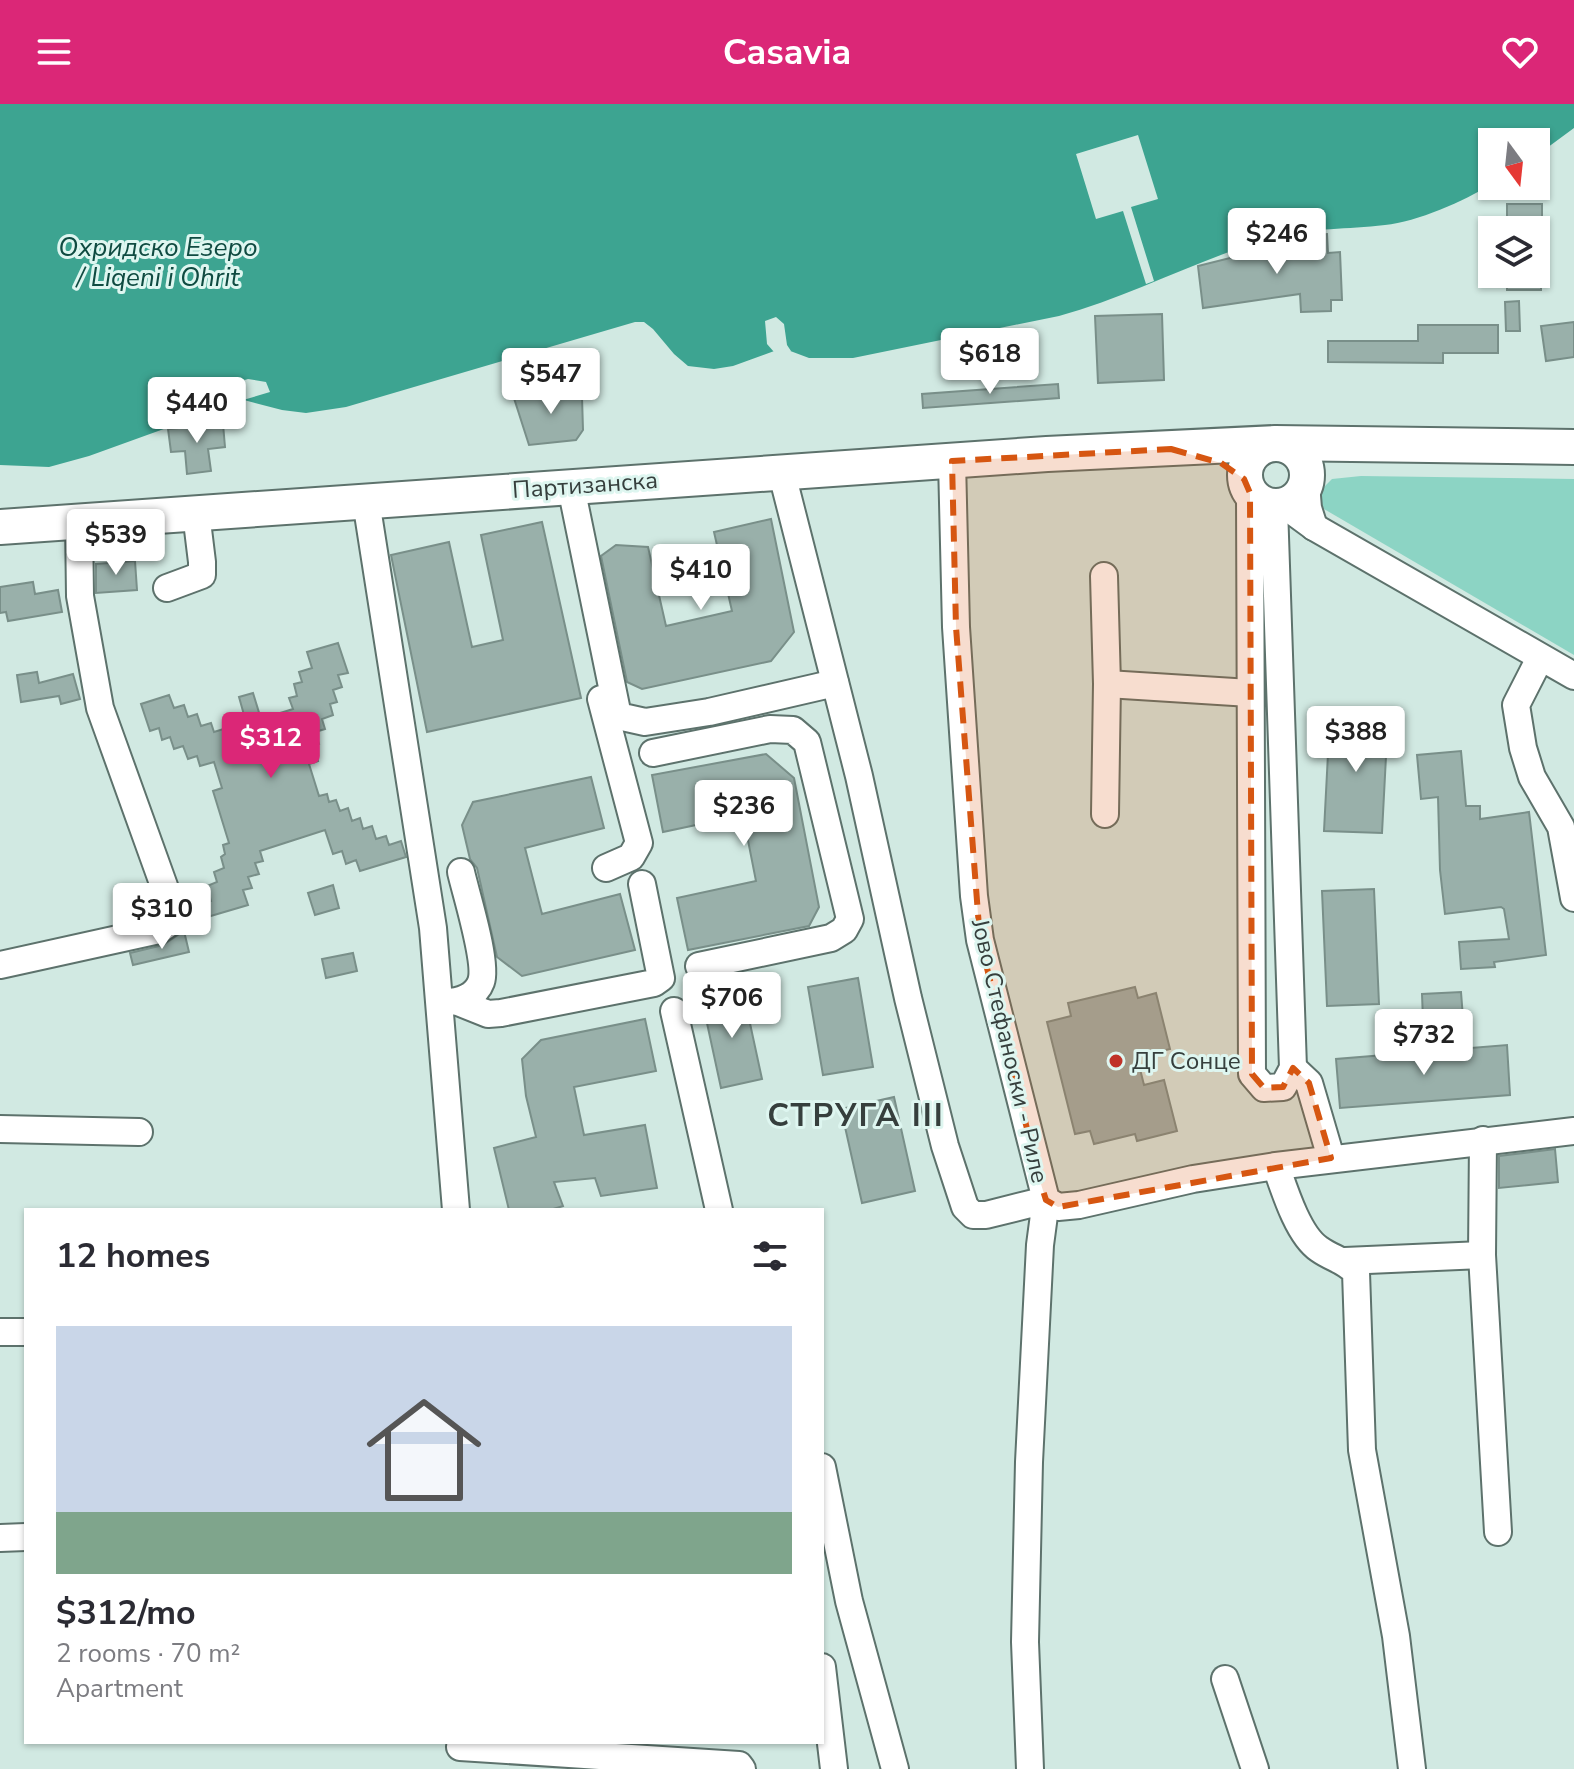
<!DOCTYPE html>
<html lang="en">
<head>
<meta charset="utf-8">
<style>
  body { margin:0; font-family:"Nunito Sans",sans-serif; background:#f7f7f7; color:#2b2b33; height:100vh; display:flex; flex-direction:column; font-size:30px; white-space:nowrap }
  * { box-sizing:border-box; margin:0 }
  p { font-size:26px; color:#7c7c81 }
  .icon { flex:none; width:44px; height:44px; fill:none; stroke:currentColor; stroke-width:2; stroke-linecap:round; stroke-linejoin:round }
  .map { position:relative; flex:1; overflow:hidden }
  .drawer { position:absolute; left:24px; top:1104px; width:800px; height:536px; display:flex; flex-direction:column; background:#fff; border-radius:0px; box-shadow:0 2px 6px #0004 }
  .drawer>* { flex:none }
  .needle { width:52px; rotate:165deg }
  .fabs { position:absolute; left:1478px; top:24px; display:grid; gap:16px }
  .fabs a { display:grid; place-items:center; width:72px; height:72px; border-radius:0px; background:#fff; box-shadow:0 2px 6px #0004; font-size:40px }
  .price { position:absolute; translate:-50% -68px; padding:0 18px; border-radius:8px; background:#fff; color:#222; font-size:26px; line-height:52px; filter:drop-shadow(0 2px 4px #0008) }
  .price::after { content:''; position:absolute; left:50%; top:48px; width:24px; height:18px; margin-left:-12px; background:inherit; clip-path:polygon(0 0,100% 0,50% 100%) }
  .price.on { background:#db2777; color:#fff }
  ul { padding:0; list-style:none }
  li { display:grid; align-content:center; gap:16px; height:424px; padding:0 32px }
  li span { display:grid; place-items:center; height:248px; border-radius:0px; color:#555 }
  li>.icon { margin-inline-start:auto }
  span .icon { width:144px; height:144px; fill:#fffc; stroke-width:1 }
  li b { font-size:34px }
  h2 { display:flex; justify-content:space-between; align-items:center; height:96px; padding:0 32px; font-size:34px }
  header { display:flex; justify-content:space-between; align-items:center; height:104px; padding:0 32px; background:#db2777; color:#fff; font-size:36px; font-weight:700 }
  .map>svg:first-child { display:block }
</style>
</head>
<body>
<header><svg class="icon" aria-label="menu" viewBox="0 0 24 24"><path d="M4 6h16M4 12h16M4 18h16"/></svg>Casavia<svg class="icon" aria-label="heart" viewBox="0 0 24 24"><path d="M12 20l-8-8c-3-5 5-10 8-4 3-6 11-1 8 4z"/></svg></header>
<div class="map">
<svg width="1574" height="1665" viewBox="0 0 1574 1665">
  <rect width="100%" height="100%" fill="#d1e9e2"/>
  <polygon fill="#8cd4c4" points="1361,372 1574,375 1574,551 1324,405 1316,391 1332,375"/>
  <path fill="#3da491" d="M0,0h1574v24l-38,28v-14h-44v42c-28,17 -75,38 -107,41 -39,5 -70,2 -109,12 -75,20 -143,59 -217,79l-206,42h-44l-24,-9 -8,1 -44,16 -19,3 -26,-3 -14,-12 -21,-25 -9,-7h-9l-289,85 -40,6 -24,-3 -38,-10 -155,56 -40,11 -49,-2z"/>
  <g fill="#d1e9e2">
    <polygon points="1138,31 1158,95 1131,103 1154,177 1146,180 1123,107 1096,115 1076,50"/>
    <polygon points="776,213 784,220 787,241 791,247 774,248 767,240 765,217"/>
    <polygon points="248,275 266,278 270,288 233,299 228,281"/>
  </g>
  <g fill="#99b0aa" stroke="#798f89" stroke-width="2">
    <rect x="1507" y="100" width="35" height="26"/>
    <polygon points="1327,130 1328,149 1340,148 1342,196 1331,196 1331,207 1301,208 1300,190 1203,204 1198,162 1298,137 1297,132"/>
    <rect x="1507" y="170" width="34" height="16"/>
    <polygon points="1519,197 1520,227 1506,227 1505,198"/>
    <polygon points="1162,210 1164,276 1098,279 1095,212"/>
    <polygon points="1574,218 1574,253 1546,257 1541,222"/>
    <polygon points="1418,221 1498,221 1498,249 1443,249 1443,259 1328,258 1328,237 1418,237"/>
    <polygon points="1058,280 1059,294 923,304 922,290"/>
    <polygon points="571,284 582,293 583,326 576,336 529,341 513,291"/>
    <polygon points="223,320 225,343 208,345 211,367 187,370 185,347 171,348 168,325"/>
    <polygon points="771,415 794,528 771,557 642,585 627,578 601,452 616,441 648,443 666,522 732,507 714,428"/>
    <polygon points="542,418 581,594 427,628 391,451 449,438 472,543 503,536 481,431"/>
    <polygon points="135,457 137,486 96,489 96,460"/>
    <polygon points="33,478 35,490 58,486 62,508 8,517 6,508 0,509 0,483"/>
    <polygon points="338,539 348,569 338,571 342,583 333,586 337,598 330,600 333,611 322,615 325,625 315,628 319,640 314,642 318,657 309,660 319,692 327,690 329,698 336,696 340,707 348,704 352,717 360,714 363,725 372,722 376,735 386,732 389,741 401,737 406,753 360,767 356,756 346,760 342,747 333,750 325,726 260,747 263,757 255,759 259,770 248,773 252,784 243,786 248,801 204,814 199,800 211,797 207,782 217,778 214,768 224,764 221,753 225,750 223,741 229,739 213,687 222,684 214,658 200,662 197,652 188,655 183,642 174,645 170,633 162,636 159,624 150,627 141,600 169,591 174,604 184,601 188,613 197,610 201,622 211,619 214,628 246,618 239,593 253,589 261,615 293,605 289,594 297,592 294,580 302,578 299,568 312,564 307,548"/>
    <polygon points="37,568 39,579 73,570 80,595 61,600 59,592 21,598 17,571"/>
    <polygon points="1330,611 1388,614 1382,729 1324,727"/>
    <polygon points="1461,647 1466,702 1480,702 1480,715 1529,708 1546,851 1494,858 1495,863 1461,865 1459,838 1509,835 1504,805 1501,803 1445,810 1440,766 1438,693 1421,695 1417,651"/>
    <polygon points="766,650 794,674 819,803 809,822 688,846 677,794 756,777 743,711 663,728 652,671"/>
    <polygon points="591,673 604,724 525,744 542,810 620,790 635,846 522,872 497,853 477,764 470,755 462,721 473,698"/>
    <polygon points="333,781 339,804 315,811 308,789"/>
    <polygon points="1374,785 1379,900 1327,902 1322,787"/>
    <polygon points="184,827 189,848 133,861 130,849 163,841"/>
    <polygon points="353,849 357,867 326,874 322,855"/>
    <polygon points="858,874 873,963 823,971 808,883"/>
    <polygon points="1135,883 1138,894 1156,889 1170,945 1137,953 1144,981 1164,976 1177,1027 1137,1037 1135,1030 1094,1040 1090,1027 1075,1030 1047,918 1071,912 1068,899"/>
    <polygon points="743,887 762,975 721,984 702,896"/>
    <polygon points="1461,888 1463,914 1423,916 1422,890"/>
    <polygon points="645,915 656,967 574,983 584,1031 645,1021 657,1084 601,1092 595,1074 554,1078 563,1102 550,1106 509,1106 494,1044 536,1033 526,992 522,955 541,936"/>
    <polygon points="1507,941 1510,991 1340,1004 1336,955"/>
    <polygon points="894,993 915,1087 862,1099 841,1005"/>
    <polygon points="1555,1045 1558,1078 1499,1084 1499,1052"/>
  </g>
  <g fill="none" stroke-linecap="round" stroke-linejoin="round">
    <g stroke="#5d726c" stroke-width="30">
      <g id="minor">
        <polyline points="952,357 956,523 974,792 980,836 1046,1096 1058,1103 1079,1101 1193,1075 1276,1062 1574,1027"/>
        <polyline points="781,366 859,672 908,894 945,1042 965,1103 973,1111 986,1111 1046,1096 1040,1141 1029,1358 1025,1538 1030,1665"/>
        <polyline points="1306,380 1308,404 1314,423"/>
        <polyline points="571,383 618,612 645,618 709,608 835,579"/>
        <polyline points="1250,389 1252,970 1264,984 1283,983 1293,964 1274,403"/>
        <polyline points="366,397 433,824 456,1106"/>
        <polyline points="1284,401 1314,423 1574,572"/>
        <polyline points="1104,472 1107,580 1105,710"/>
        <polyline points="167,484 202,471 202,458 196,409"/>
        <polyline points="1540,554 1516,601 1523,644 1532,673 1561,723 1574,794"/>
        <polyline points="1107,580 1250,589"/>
        <polyline points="601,595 639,739 631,753 606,764"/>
        <polyline points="653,649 770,625 793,626 807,638 850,815 844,826 831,834 699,862"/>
        <polyline points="0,861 159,826 171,818 173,807 100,604 80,492 79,417"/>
        <path d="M446,898c14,0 30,-6 35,-20 7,-19 -15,-88 -20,-110"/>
        <polyline points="458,898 488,910 501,909 654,879 661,874 642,780"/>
        <polyline points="674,907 719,1106"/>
        <polyline points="1293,964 1309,979 1331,1054"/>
        <polyline points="0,1025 139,1028"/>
        <polyline points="1483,1036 1482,1151 1498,1428"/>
        <path d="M1276,1062c8,23 22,69 43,83 14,10 24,10 37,23l6,178 34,186 16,133"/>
        <polyline points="1345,1157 1482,1151"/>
        <polyline points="0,1228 26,1228"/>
        <polyline points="822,1363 849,1497 895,1665"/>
        <polyline points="0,1434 26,1433"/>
        <polyline points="822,1563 834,1665"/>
        <polyline points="1225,1575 1255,1665"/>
        <polyline points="460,1643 739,1661 742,1665"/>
      </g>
    </g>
    <g stroke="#5d726c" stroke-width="38">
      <g id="major">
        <circle cx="1276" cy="371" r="31"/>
        <polyline points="0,423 1047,350 1275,339 1574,343"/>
      </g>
    </g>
    <use href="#minor" stroke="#fff" stroke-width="26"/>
    <use href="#major" stroke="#fff" stroke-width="34"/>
  </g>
  <path fill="#d65611" fill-opacity="0.2" stroke="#d65611" stroke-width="6" stroke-dasharray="16 10" stroke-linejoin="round" d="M1171,345l50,14 23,16 6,14 2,581 12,14 19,-1 10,-19 16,15 22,75 -273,49 -12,-7 -6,-19 -60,-241 -24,-313 -4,-166z"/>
  <circle fill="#c03329" stroke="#def6f0" stroke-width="3" cx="1116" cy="957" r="8"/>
  <g text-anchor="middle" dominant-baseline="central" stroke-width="6" stroke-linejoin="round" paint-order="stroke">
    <g font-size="24" fill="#363f3d" stroke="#def6f0">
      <text transform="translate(585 381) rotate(-4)">Партизанска</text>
      <text transform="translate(1010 947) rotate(77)">Јово Стефаноски - Риле</text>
    </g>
    <g font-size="24" fill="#363f3d" stroke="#def6f0" text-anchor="start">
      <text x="1132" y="957">ДГ Сонце</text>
    </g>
    <g font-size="26" font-style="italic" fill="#0f4b41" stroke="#def6f0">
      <text x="158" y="143">Охридско Езеро<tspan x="158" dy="30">/ Liqeni i Ohrit</tspan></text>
    </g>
    <g font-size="32" font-weight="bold" letter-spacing="2" fill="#363f3d" stroke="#def6f0">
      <text x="856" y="1011">СТРУГА III</text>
    </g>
  </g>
</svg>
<div class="fabs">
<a><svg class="needle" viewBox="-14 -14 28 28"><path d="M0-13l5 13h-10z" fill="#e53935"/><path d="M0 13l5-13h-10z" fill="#7c7c81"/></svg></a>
<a><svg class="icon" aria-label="layers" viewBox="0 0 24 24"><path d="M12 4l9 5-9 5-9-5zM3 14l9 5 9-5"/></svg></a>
</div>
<b class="price" style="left:1277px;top:172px">$246</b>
<b class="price" style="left:990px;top:292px">$618</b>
<b class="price" style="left:551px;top:312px">$547</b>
<b class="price" style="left:197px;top:341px">$440</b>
<b class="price" style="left:116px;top:473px">$539</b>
<b class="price" style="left:701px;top:508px">$410</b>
<b class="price" style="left:1356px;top:670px">$388</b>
<b class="price on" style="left:271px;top:676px">$312</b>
<b class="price" style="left:744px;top:744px">$236</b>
<b class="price" style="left:162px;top:847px">$310</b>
<b class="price" style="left:732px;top:936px">$706</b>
<b class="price" style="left:1424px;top:973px">$732</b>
<section class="drawer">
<h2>12 homes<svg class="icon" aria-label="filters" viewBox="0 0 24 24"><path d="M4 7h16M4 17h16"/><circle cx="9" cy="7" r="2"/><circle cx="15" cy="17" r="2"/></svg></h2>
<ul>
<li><span style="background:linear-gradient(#c9d6e8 75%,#7fa58c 0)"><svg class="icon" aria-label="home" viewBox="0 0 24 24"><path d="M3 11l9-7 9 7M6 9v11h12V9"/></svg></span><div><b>$312/mo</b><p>2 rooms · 70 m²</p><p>Apartment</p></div></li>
</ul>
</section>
</div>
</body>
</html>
